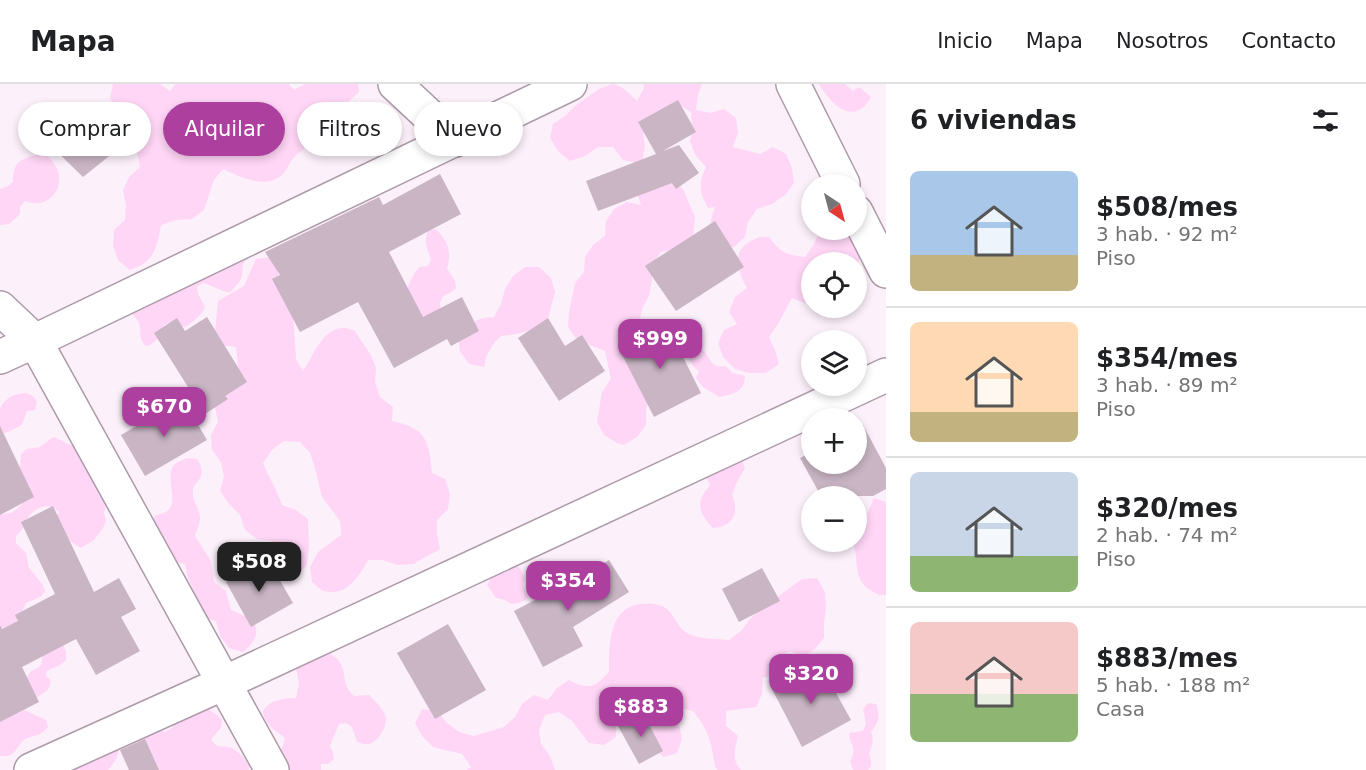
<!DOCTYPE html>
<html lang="es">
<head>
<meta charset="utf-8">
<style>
  body { margin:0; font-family:"DejaVu Sans",sans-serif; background:#f6f6f6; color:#202124; height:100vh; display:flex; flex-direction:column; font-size:22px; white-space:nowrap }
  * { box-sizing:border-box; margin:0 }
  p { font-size:20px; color:#757577 }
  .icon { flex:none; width:33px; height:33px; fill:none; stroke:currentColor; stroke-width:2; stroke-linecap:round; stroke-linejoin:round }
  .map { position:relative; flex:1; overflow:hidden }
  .details { display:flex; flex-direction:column; background:#fff; width:480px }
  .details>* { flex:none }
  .banner { position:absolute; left:18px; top:18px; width:570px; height:54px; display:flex; gap:12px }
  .needle { width:39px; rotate:144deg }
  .buttons { position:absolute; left:801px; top:90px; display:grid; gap:12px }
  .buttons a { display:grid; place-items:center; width:66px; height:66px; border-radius:50%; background:#fff; box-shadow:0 3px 9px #0003; font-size:30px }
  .price { position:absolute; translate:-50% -51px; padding:0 14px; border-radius:12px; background:#ad409e; color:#fff; font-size:20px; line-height:39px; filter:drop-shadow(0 2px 3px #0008) }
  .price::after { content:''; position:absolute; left:50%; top:36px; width:18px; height:14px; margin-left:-9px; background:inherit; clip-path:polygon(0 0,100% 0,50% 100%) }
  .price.selected { background:#222; color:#fff }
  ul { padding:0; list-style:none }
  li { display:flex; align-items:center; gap:18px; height:150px; padding:0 24px }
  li+li { border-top:2px solid #e0e0e0 }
  li span { display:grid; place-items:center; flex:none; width:168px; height:120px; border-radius:9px; color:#555 }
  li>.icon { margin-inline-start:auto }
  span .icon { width:72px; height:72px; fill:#fffc; stroke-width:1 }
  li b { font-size:26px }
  h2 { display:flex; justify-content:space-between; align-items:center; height:72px; padding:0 24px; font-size:26px }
  .pill { padding:0 21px; border-radius:27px; background:#fff; box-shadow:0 3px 9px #0003; font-size:21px; line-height:54px }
  .pill.selected { background:#ad409e; color:#fff }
  header { display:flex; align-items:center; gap:36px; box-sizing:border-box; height:84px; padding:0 30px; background:#fff; border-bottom:2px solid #e0e0e0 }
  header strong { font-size:28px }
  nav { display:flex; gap:33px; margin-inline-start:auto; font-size:21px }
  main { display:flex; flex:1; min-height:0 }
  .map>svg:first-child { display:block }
</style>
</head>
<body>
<header>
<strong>Mapa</strong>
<nav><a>Inicio</a><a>Mapa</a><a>Nosotros</a><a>Contacto</a></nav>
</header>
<main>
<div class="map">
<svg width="886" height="686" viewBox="0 0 886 686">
  <rect width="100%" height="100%" fill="#fcf0fa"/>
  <g fill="#ffd6f6">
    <path d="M113,0h47l10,7 5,-7h114l5,6 11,-6h53l1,8 -11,10 3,14 6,14 -5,15 -12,9h-16l-10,-11c-9,5 -16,9 -22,17 -4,5 -6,12 -11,16 -17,13 -41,1 -58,-7l-9,11 -10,30 -12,9 -16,1 -15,5c-2,13 -5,31 -18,39 -3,2 -9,4 -13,6l-12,-10 -5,-14 1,-16 11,-10 1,-15 -3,-15 6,-13 11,-10 -3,-15 -15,-26 -12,-28z"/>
    <path d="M612,0c10,1 18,10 25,17l7,-13 -1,-4h59l-4,11 -2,15 14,3 14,-4 12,9 2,15 -5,14 27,7 13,-7 13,7 6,14 2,15 -9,12 -13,9 -15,5 -9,13 -3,15 -11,10 -16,1c-9,-16 -10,-23 -3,-41l-7,1c-9,-16 -10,-24 -2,-41l-10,-11 -6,-14 2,-15 -1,-15 -15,-9 -26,16 -7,15 2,13 -3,15 31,16 10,11 12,28 -3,30 -31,5 -9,13v15l-3,16 -7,13 -3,15 6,14 5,57 -4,15v15l-9,12 -13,8 -7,-2 -13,-8 -7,-13 5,-30 9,-13 -6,-28 -28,-11 -9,-13 1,-15 6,-29 9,-11 1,-15 8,-12 12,-9 1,-15 8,-12 13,-7 14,3 -5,-14 2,-28 -15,-3 -10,-13h-15l-13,9 -15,5 -12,-10 -8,-13 3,-14 12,-8 10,-10 24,-17z"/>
    <path d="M819,0h26l8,7 6,-4 12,10c-17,31 -40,7 -52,-13z"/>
    <path d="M40,70l7,1c4,5 9,10 11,16 5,14 -4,30 -19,32 -5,1 -10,-1 -14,-2l-5,6v7l-11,10 -9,1v-36l8,-3 5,-4c-1,-20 9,-24 27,-28z"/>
    <path d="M435,145c13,10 17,24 12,39l8,13 1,7 -6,5 -7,3 -3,7 1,7 -7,22 -25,-32 -1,-7v-7l7,-14 5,-5 8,-1 3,-6c-3,-11 -8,-18 -3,-29z"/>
    <path d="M820,146h36l6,27 -5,6 -45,-1v46h37l-3,3 -13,7 -16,-4 -10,-10 -15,-6 -14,26 -9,13 6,13 4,14 -13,9h-17l-14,-4 -12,-12 -5,-14 6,-13 13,-6 -8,-12 6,-15 12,-9c-10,-18 -17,-39 8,-49 4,-2 10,-2 14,-2 11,15 17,18 36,20l9,-13z"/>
    <path d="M256,167c-3,4 -8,6 -11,10 -4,4 -2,10 -3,15 -2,7 -7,11 -12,16 -10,0 -17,-7 -27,-9l-6,4 1,7 7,13c-4,9 -11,14 -20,20l-14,-5 -7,3c-6,10 -5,18 -18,21 -12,-12 1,-18 -13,-31v-8z"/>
    <path d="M271,173l6,13 4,15 12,28 3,46 7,12c10,-14 17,-39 37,-43 4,-1 10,2 14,2l17,25 5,13 -1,14 5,15 13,10 -1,14c34,7 37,19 40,52l13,6 5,15 -2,15 -11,11v14l3,15 -27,15 -16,1 -14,-5h-15c-9,17 -22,37 -44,31 -4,-1 -8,-6 -12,-9l-2,-15 8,-15 23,-17 -1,-14 -18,-24 -7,-29 -5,-15 -10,-11 -16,-1 -12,9 -9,13c6,15 14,27 19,42l14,5 12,9 1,30 -2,16 -11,12 -13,-7 -3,-15 -8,-14 -15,-2 -12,-9 -5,-15 -11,-11 -9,-13 4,-14 -3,-15 -9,-12 -1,-15 7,-13 -3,-15 24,-31 -3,-29 -15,-2 -6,-13 3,-31 26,-15 12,-27z"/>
    <path d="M525,183h14l12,11 4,14 -7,26 -16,12 -15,4 -16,2 -7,7 -8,14 -2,10 -15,-3 -9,-13 -2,-14c12,-14 17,-19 36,-20l7,-13 4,-15 8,-13z"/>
    <path d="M697,263c12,5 11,14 18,18 8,5 8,-5 17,8l11,2 2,2c-1,16 -13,17 -26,20l-16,-10 -7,-9 3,-7 -6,-5 -4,-7 3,-7z"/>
    <path d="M26,309l7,3 4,6 -2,8 -8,1 -5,14c-8,3 -13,8 -22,9v-26c6,-11 14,-14 26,-15z"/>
    <path d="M53,353c12,3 13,10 26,8l29,53 -4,15 2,8 -3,7 -9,12 -13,8 -13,-8 -13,-21 4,-7c-10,-10 -21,-6 -30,4 -6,7 -5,14 -13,20v7l10,10 3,15 14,17 2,7 -5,5 -14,6c-7,15 -7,24 -26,25v-116l3,2 8,-1 6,-4 5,-5 3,-7 -5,-29 1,-14 6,-5 13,-2z"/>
    <path d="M740,370l5,14 -8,14 -5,13c8,17 1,32 -19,33 -8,-8 -17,-20 -11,-31 2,-5 6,-8 8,-13l-5,-7z"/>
    <path d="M187,374l10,1c5,7 7,15 1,22 -4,6 -3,1 -5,8 -2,11 6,18 7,28 0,7 -3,13 -5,19l16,25 3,21 12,9 5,19c6,3 13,5 19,9 13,10 4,25 -7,33l-14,-4 -9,-12 -4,-15 -15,-4 -7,-18v-8l-6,-13 -3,-14 -15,-4 -18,-39 4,-6c31,-4 6,-34 18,-50 3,-3 9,-5 13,-7z"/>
    <path d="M874,414l12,4v93c-6,0 -9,0 -14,-4 -22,-12 -11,-33 -20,-49h4l1,-19 11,-11z"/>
    <path d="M514,480l6,4 5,10 -2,7 5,11 -1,3c-20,11 -15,0 -31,-1l-9,-13 6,-10z"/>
    <path d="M817,494l8,14 1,15 -2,16v15l-9,11 -12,8 -13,-6 -13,7 1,15 -15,5 -1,16 -6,13 -30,4v15l12,10c-3,12 -7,24 3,34h-24l-2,-4c-4,-25 -6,-35 -22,-55l-13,-3 -1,16 3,15 -5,14 -13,4 -12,-9 -11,-29 -13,-6 -12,9v15l-12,8 -15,-2 -17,-22 -13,-9 -14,3 -6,15 2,14 9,12 5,14h-89l5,-3 -9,-13 -29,-7 -11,-11 -7,-13 7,-14 16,2 8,11 13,10 15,4 30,-9 11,-10 7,-13 12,-9 14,5 9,-12 12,-8c20,10 25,8 40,-8 0,-25 -1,-64 31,-68 10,-1 19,-1 27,5 7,6 10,16 17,22 12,9 31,7 45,9l12,-9 10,-13 11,-10 40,-29z"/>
    <path d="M63,561l3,7v8l-6,5 -13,6 -1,5 4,3c2,11 -6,13 -14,19l-10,-18c7,-19 18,-3 16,-29z"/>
    <path d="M325,565c4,6 10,6 14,12 9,12 1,22 15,35l15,-1c6,6 15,14 17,23 1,9 -7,21 -14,25 -5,2 -10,1 -15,-1l-5,-15 -6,-4 -7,1 -9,22 3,6 1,7 -6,5h-7v6h-35l-7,-17 4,-7 2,-8c-10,-8 -21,-13 -22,-27 7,-11 20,-13 33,-13l3,-15 -3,-15 2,-7z"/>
    <path d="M868,619l8,1c4,12 3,18 -5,28 3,8 2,13 -2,21 2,6 4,12 -1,17h-15l-3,-9c8,-12 0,-15 -1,-28l14,-2 3,-7 -3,-15z"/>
    <path d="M205,623l12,8 5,5 -1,8 -10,11c7,12 11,5 21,9 7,3 13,12 18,18l-2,4h-100l-10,-25 1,-8 19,-7 7,2 7,-4 3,-6z"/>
    <path d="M24,626l22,10 2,7c-8,11 -17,7 -25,14 -9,9 -7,16 -23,15v-36z"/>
    <path d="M119,664c-1,10 -5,15 -11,22h-40z"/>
  </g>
  <g fill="#c9b5c4">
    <polygon points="678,16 696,48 663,67 679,61 699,89 676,105 672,99 598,127 586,97 656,70 638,38"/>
    <polygon points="82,18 94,29 106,20 133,53 83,93 44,55"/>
    <polygon points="440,90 461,130 389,168 423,233 462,213 479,247 451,262 447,255 394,284 358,218 300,248 272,195 280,191 265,168 379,113 383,121"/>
    <polygon points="715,137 744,183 676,227 645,182"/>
    <polygon points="207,233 247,298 225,312 228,315 205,330 154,249 177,234 185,247"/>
    <polygon points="548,234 565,262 582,251 605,287 559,317 518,254"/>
    <polygon points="666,239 701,309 654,333 618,263"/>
    <polygon points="183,315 207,356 145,392 121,351"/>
    <polygon points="863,341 886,384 886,405 873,412 821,412 800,374 812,368 812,380 856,380 856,344"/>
    <polygon points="0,342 34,413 0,431"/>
    <polygon points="53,422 94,508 119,494 136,525 121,533 140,567 96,591 76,555 22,583 39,618 0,638 0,541 2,545 18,537 15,531 55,510 21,438"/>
    <polygon points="267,474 293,519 251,543 226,498"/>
    <polygon points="609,476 629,508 573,543 583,562 543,583 514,527 554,506 555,509"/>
    <polygon points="762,484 780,517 739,538 722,505"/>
    <polygon points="448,540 486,606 435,635 397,569"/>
    <polygon points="820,580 851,636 802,663 772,605"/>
    <polygon points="643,629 663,667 639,680 618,642"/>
    <polygon points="145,655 159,686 129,686 120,666"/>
  </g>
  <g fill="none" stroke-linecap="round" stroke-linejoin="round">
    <g stroke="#ad9aa9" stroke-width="36">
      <g id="minor">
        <polyline points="395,0 455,56"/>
        <polyline points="793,0 843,100"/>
        <polyline points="856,128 886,187"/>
        <polyline points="0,224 35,257 272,686"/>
        <polyline points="0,273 35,257 570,0"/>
        <polyline points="31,686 224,599 886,291"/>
      </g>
    </g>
    <use href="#minor" stroke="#fff" stroke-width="33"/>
  </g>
</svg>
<div class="buttons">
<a><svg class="needle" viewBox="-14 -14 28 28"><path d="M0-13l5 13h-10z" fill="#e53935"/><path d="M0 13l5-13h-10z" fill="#757577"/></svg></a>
<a><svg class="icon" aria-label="locate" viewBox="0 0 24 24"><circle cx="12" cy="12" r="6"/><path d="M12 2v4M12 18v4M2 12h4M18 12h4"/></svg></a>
<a><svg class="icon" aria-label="layers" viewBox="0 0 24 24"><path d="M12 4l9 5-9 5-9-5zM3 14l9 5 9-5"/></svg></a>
<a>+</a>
<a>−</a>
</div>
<b class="price" style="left:660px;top:286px">$999</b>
<b class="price" style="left:164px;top:354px">$670</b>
<b class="price selected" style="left:259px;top:509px">$508</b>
<b class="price" style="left:568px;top:528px">$354</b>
<b class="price" style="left:811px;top:621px">$320</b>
<b class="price" style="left:641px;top:654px">$883</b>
<div class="banner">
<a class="pill">Comprar</a>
<a class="pill selected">Alquilar</a>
<a class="pill">Filtros</a>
<a class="pill">Nuevo</a>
</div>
</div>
<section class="details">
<h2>6 viviendas<svg class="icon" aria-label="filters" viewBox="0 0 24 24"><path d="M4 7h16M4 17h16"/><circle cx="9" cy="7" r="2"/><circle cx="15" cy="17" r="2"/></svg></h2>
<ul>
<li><span style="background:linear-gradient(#a9c7e8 70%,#c2b280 0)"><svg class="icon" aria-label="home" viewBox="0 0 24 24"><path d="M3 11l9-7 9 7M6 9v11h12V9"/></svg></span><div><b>$508/mes</b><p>3 hab. · 92 m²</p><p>Piso</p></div></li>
<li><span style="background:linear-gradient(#ffd9b3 75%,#c2b280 0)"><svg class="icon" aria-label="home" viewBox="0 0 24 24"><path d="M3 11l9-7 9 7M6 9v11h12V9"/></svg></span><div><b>$354/mes</b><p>3 hab. · 89 m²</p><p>Piso</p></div></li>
<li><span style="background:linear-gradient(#c9d6e8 70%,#8fb573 0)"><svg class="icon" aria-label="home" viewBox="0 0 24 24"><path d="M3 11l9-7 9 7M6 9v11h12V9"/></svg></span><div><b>$320/mes</b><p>2 hab. · 74 m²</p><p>Piso</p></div></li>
<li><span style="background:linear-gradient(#f6c9c9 60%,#8fb573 0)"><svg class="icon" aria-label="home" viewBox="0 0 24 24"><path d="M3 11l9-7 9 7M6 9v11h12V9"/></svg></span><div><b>$883/mes</b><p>5 hab. · 188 m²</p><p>Casa</p></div></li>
</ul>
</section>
</main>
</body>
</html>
